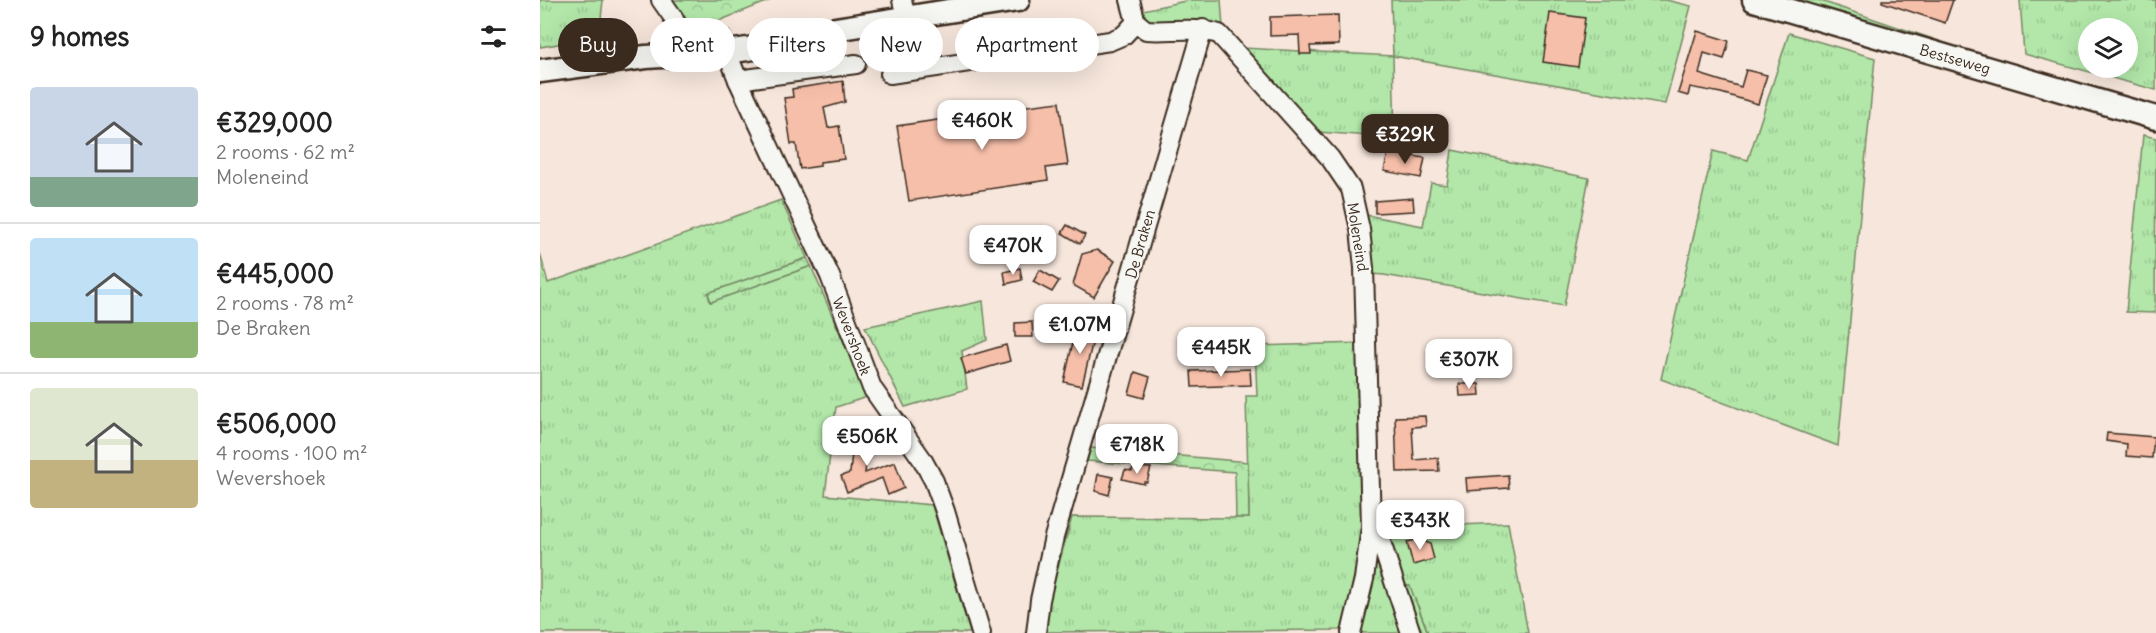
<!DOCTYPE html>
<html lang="en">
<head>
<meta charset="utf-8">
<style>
  body { margin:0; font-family:Delius,sans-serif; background:#f6f6f6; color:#222; height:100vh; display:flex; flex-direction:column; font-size:22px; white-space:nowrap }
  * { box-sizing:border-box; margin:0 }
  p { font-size:20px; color:#767676 }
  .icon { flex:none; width:33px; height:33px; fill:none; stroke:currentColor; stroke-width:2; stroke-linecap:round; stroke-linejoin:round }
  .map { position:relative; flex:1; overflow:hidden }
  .details { display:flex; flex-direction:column; background:#fff; width:540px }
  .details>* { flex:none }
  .hud { position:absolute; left:18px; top:18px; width:570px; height:54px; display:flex; gap:12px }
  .fabs { position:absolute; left:1538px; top:18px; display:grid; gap:12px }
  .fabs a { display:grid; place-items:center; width:60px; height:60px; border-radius:50%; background:#fff; box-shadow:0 6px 24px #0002; font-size:30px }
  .price { position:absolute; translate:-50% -51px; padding:0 14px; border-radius:12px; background:#fff; color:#222; font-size:20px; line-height:39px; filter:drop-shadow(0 2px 3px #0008) }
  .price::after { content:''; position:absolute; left:50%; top:36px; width:18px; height:14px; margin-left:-9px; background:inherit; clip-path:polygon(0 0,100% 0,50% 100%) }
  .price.on { background:#3b2a1e; color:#fff }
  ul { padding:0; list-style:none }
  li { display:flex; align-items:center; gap:18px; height:150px; padding:0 30px }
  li+li { border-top:2px solid #e0e0e0 }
  li span { display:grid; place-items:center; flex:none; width:168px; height:120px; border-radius:6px; color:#555 }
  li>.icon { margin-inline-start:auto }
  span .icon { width:72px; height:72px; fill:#fffc; stroke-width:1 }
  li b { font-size:26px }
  h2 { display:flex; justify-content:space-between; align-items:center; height:72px; padding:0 30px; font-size:26px }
  .tag { padding:0 21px; border-radius:27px; background:#fff; box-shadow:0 6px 24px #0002; font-size:21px; line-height:54px }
  .tag.on { background:#3b2a1e; color:#fff }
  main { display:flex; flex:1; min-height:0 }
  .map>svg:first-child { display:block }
</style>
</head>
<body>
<main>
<section class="details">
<h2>9 homes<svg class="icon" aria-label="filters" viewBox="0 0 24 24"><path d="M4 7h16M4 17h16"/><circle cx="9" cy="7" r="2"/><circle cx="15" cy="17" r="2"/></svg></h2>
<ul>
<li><span style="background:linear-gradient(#c9d6e8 75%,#7fa58c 0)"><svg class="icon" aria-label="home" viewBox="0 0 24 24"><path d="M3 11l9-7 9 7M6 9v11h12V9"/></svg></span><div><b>€329,000</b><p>2 rooms · 62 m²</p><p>Moleneind</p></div></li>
<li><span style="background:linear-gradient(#bfe0f5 70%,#8fb573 0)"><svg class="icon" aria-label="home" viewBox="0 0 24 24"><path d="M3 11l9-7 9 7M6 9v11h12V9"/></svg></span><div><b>€445,000</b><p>2 rooms · 78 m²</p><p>De Braken</p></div></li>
<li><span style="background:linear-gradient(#dfe7d0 60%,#c2b280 0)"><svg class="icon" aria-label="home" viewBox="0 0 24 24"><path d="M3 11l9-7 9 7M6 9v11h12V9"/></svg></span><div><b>€506,000</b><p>4 rooms · 100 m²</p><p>Wevershoek</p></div></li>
</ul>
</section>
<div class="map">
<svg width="1616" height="633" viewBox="0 0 1616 633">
  <defs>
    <pattern id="grass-tufts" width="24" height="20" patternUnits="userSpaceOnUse" patternTransform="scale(1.5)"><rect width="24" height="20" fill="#b2e7a9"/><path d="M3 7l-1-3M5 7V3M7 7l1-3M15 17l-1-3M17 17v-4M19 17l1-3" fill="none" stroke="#9ac691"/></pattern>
    <pattern id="forest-crowns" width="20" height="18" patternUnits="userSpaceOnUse" patternTransform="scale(1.5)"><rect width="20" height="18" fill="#b2e7a9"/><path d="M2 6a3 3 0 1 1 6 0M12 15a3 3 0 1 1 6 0" fill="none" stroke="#9ac691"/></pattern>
  </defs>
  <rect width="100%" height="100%" fill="#f6e6dc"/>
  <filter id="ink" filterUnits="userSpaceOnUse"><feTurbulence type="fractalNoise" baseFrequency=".0167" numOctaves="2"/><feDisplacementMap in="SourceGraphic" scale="12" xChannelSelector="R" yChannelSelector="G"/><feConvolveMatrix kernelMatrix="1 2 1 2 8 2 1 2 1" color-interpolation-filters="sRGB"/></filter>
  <g filter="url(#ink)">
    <g fill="url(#grass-tufts)" stroke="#768864" stroke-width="1.5" fill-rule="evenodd">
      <polygon points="0,0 63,0 59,37 0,47"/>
      <polygon points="650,0 681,0 683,28 666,20 637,21 619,25 605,21 603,10"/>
      <polygon points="851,0 1126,0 1151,6 1125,104 853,56 855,138 778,132 704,48 853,56"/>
      <polygon points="1233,0 1278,0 1455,60"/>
      <path d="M1480,0h136v90l-132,-36zM1548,28h39v40h-39z"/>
      <polygon points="1249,33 1335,58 1298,446 1121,379 1173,151 1208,160"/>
      <polygon points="1603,135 1616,138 1615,313 1586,312"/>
      <polygon points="912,150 1049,178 1024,306 844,275 832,274 826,215 883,226 891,183 907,185"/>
      <polygon points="241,200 267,258 168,293 170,302 271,266 327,397 296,407 285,495 392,505 430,633 0,633 0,253 8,283"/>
      <polygon points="443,301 447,340 422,351 427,389 365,407 325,327"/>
      <polygon points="822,343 824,502 818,559 803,630 503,632 509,600 532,517 709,518 706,396 717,396 715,346"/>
      <polygon points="968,523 988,633 888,633 878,606 860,585 843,528"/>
      <polygon points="835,548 866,633 819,633"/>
    </g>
    <g fill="url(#forest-crowns)" stroke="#768864" stroke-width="1.5">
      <polygon points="132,0 229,0 229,1 181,20 151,25"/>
      <polygon points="267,258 271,266 171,302 168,293"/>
      <polygon points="551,448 708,462 709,518 696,518 695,472 547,461"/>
      <polygon points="860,585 870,586 888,633 879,633"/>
    </g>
    <g fill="#f6bfaa" stroke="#3b2a1e" stroke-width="1.5">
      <polygon points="1342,0 1413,0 1405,23 1342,2"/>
      <polygon points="1010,13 1045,18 1038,67 1003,62"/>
      <polygon points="798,15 799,45 770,46 771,54 760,54 759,35 730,36 730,17"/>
      <polygon points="1157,31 1189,41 1184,59 1164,53 1159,74 1201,87 1206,70 1227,75 1218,104 1181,93 1150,87 1148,96 1138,93"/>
      <polygon points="303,81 305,102 284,108 288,128 299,126 304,159 280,162 280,166 260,169 256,144 251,144 244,98 253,97 252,89"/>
      <polygon points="519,102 528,165 506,168 508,180 369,201 357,126 424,116 424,114"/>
      <polygon points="848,152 885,158 881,178 844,171"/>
      <polygon points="873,198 874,211 835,213 835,201"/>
      <polygon points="527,225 545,235 540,244 522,233"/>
      <polygon points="557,250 575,261 554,297 533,285 542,254"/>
      <polygon points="480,268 482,280 466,284 464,272"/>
      <polygon points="500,270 519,281 512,292 493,282"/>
      <polygon points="525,313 535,315 532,327 521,324"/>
      <polygon points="492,322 493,337 475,337 475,323"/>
      <polygon points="537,324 556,328 542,386 524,382"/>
      <polygon points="466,345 470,361 426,374 421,358"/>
      <polygon points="710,369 711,385 652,387 651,371"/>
      <polygon points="595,372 610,377 604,398 589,394"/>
      <polygon points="919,384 939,384 940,395 920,396"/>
      <polygon points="885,416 886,426 872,427 874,460 898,458 899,471 857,472 855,417"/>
      <polygon points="578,427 592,430 587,448 573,444"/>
      <polygon points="1567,433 1614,437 1612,458 1586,456 1587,444 1566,441"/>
      <polygon points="299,436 329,439 325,473 355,462 364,488 348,495 342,478 307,492 301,476 310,473 312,453 297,452"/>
      <polygon points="593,467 611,468 607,482 604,482 604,484 582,479 585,470 592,471"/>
      <polygon points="558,474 573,477 569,495 555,491"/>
      <polygon points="968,475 969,488 927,491 926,478"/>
      <polygon points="880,539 890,544 894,559 873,565 867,542"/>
    </g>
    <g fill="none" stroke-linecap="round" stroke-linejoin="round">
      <g stroke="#3b2a1e" stroke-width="22">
        <g id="minor">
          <polyline points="121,0 133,17 150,56"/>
          <polyline points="362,0 366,18"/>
          <path d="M590,0l6,22 10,8c25,2 48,-4 73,4l111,124 21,31 9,40 4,39 7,258 -7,53 -13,54"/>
          <polyline points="181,37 198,80 290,276 332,388 382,459 394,481 405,511 441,633"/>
          <polyline points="350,74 570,41 584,35 596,22"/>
          <polyline points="198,80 316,64"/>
          <polyline points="831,526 840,539 871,633"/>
          <polyline points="496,633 500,600 514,537 663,29"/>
        </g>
      </g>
      <g stroke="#3b2a1e" stroke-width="27">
        <g id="major">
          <polyline points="1214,0 1616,118"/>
          <polyline points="0,71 106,57 187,52 221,47 264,34 478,0"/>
        </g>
      </g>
      <use href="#minor" stroke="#f6f6f2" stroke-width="18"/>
      <use href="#major" stroke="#f6f6f2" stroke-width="22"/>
    </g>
  </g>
  <g text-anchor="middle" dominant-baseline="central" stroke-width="4.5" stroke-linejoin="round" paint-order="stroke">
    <g font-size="15" fill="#3b2a1e" stroke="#f6f6f2">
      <text transform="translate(1415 59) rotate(16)">Bestseweg</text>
      <text transform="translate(818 237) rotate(81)">Moleneind</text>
      <text transform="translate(600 244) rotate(-74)">De Braken</text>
      <text transform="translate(312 336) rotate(69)">Wevershoek</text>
    </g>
  </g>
</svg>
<div class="fabs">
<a><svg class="icon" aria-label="layers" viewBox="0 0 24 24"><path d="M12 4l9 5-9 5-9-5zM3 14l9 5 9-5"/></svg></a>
</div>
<b class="price" style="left:442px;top:151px">€460K</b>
<b class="price on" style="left:865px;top:165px">€329K</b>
<b class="price" style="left:473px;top:276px">€470K</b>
<b class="price" style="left:540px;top:355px">€1.07M</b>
<b class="price" style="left:681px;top:378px">€445K</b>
<b class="price" style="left:929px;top:390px">€307K</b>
<b class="price" style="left:327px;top:467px">€506K</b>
<b class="price" style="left:597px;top:475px">€718K</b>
<b class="price" style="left:880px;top:551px">€343K</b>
<div class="hud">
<a class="tag on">Buy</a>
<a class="tag">Rent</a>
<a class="tag">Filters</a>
<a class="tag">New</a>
<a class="tag">Apartment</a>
</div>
</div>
</main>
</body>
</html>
